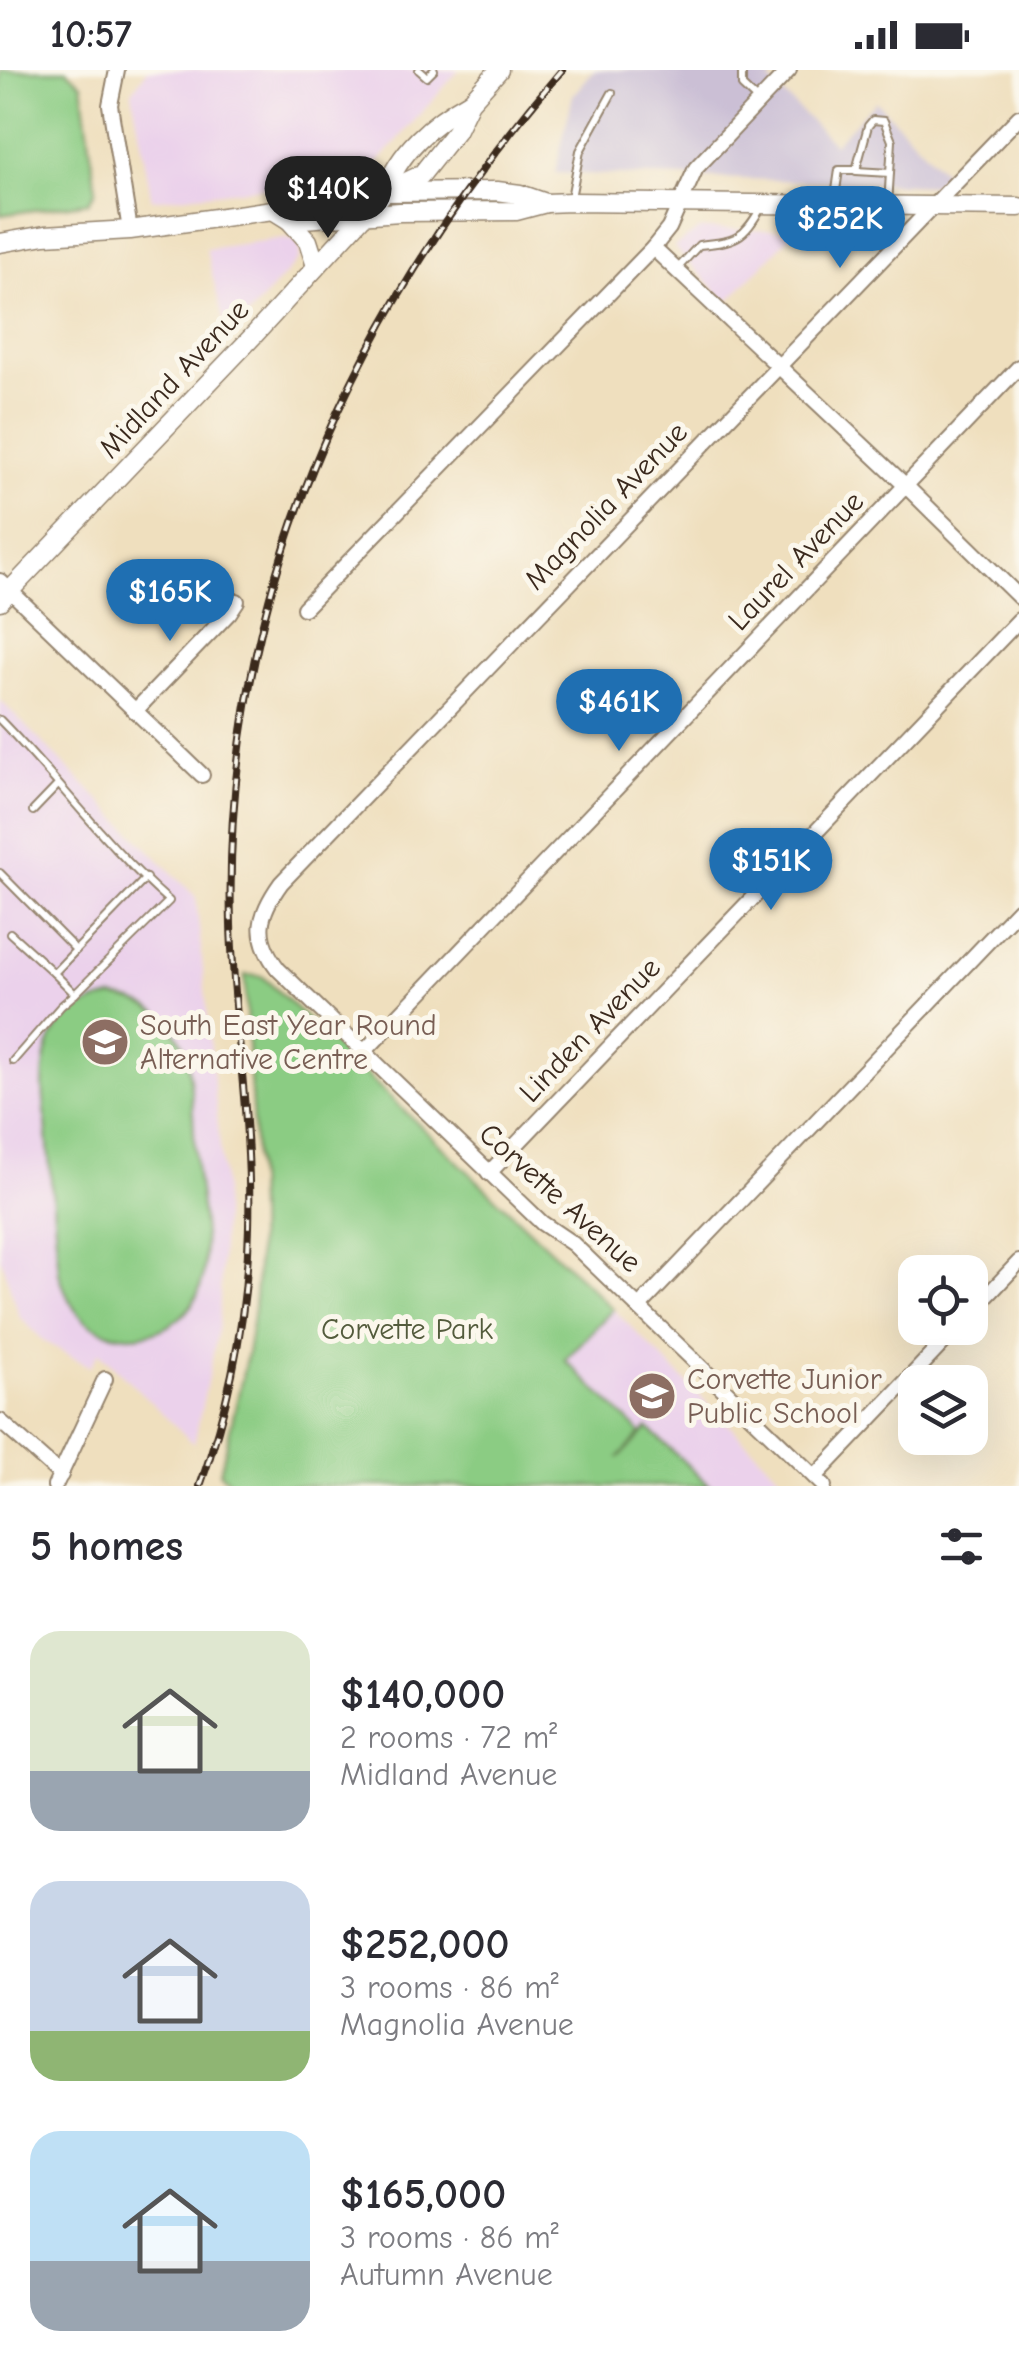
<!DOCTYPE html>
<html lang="en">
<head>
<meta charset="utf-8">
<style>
  body { margin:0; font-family:"Comic Neue",sans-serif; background:#f7f7f7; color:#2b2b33; height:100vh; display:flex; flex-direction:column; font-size:38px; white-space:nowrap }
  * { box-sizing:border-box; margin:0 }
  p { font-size:32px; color:#7c7c81 }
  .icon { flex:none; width:55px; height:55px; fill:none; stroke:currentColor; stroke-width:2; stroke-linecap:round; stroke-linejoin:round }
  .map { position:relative; height:1416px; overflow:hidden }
  .drawer { display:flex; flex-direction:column; background:#fff; flex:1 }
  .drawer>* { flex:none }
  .fabs { position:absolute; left:898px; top:1185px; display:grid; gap:20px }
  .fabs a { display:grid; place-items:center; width:90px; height:90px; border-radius:20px; background:#fff; box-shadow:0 10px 40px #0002; font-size:50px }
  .price { position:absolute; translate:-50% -85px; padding:0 22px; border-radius:35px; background:#1f6fb2; color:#fff; font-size:32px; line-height:65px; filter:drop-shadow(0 2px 5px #0008) }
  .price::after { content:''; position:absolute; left:50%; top:60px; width:30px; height:22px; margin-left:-15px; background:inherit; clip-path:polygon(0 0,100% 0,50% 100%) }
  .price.selected { background:#222; color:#fff }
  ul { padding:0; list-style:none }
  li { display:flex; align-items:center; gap:30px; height:250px; padding:0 30px }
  li span { display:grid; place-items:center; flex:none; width:280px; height:200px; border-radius:30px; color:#555 }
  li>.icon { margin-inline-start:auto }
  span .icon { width:120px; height:120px; fill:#fffc; stroke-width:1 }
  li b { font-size:42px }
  h2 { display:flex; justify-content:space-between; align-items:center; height:120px; padding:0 30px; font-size:42px }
  .status { display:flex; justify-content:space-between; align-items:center; height:70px; padding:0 50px; background:#fff; direction:ltr }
  .status svg { height:28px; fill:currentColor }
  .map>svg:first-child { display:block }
</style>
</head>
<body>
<div class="status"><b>10:57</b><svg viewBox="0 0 49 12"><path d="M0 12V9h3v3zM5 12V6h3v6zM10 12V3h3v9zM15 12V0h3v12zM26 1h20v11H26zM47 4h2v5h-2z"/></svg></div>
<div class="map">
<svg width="1019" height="1416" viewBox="0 0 1019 1416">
  <rect width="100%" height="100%" fill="#fbf7ec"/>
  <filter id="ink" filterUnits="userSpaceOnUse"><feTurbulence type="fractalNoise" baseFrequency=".01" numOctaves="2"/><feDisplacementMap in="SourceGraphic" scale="20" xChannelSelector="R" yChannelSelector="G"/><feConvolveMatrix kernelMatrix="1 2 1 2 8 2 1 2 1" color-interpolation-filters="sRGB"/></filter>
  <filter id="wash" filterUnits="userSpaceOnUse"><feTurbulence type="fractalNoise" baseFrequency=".0048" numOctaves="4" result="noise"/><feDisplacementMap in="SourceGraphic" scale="40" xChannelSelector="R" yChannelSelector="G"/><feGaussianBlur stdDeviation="2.25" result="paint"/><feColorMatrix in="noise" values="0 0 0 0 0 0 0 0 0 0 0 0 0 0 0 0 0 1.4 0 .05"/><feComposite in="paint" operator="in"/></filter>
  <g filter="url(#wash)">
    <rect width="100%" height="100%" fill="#efdfbe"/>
    <g fill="#ebd1eb">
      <polygon points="147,0 459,0 375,96 356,107 152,130 132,22"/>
      <polygon points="700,159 795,161 727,232 674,177"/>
      <polygon points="285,168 295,170 300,179 299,189 245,249 224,253 206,179"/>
      <polygon points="0,630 196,827 224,1118 219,1254 194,1374 99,1282 90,1297 44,1271 20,1247 0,1187"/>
      <polygon points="613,1239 790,1416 596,1416 641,1363 565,1290"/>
    </g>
    <polygon fill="#cbbfd5" points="594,0 779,0 770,11 834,74 876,31 945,103 933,115 555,103 573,25"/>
    <g fill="#8bcc83" stroke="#637b50" stroke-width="2.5">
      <polygon points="0,0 67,0 82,14 96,120 89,132 0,145"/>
      <path d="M245,905l17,1 351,333 -48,51 76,73 -23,25 30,-30 62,58h-476l-14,-13c15,-67 35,-136 37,-205 3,-98 -10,-196 -12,-293z"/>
      <path d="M112,927c36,4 58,19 73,52 8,37 8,77 11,116 3,35 15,89 4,123 -16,49 -86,65 -121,26 -11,-12 -15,-26 -20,-41l-16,-185c0,-53 17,-79 69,-91z"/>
    </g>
  </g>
  <g filter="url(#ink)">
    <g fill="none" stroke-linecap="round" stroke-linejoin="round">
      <g stroke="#95846e" stroke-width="10">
        <g id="service">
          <polyline points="419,0 427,7 434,0"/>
          <polyline points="742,0 742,16 758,31"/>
          <polyline points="856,101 890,103"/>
          <polyline points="571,128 580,81 612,23"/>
          <polyline points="834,134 839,100 856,100 868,56 873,50 884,51 892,71 888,135"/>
          <path d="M678,198l21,-23c37,-4 44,-5 63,-39"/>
          <path d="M0,650c58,59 107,127 169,181l-94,93 -21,-21 22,-23 -76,-77"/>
          <polyline points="33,741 57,716"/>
          <polyline points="10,863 54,903"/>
          <polyline points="76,880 146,808"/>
          <polyline points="13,991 61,936 75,924"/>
        </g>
      </g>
      <g stroke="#95846e" stroke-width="18">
        <g id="minor">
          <polyline points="117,0 110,35 130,160"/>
          <polyline points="653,178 906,416 1019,527"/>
          <polyline points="0,511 202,705"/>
          <polyline points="304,538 653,178 669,158 696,98 789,0"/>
          <polyline points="135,641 229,543 237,531"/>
          <polyline points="364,982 1019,297"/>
          <polyline points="489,1103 1019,550"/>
          <polyline points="638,1238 1019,839"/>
          <polyline points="970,1244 1019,1192"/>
          <polyline points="0,1351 61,1405"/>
          <polyline points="815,1407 957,1258"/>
          <polyline points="55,1416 105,1309"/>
          <path d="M824,1416l-251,-242 -31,-21 -264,-254c-25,-33 -20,-54 3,-86l738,-766"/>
        </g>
      </g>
      <g stroke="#95846e" stroke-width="21">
        <g id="secondary">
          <path d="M385,122c13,-40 48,-70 84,-90"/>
          <polyline points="273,140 289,150 400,142 516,141 546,133 571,132 1019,137"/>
          <polyline points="289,150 308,171 316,196"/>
          <polyline points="0,173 45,165 130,160 273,140 299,129 385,122 497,121 520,124 546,133"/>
          <polyline points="0,531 255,264 385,122 421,105 456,61 470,32 499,0"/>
        </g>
      </g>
      <use href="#service" stroke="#fff" stroke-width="6"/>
      <use href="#minor" stroke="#fff" stroke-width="14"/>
      <use href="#secondary" stroke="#fff" stroke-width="18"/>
      <g stroke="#3b2a1e" stroke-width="8">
        <path id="rail" d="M200,1416c30,-83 47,-170 49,-259 3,-101 -15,-201 -18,-302 -9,-329 120,-610 331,-855"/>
      </g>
      <use href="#rail" stroke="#fbf7ec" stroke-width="4" stroke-dasharray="11" stroke-linecap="butt"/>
    </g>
  </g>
  <defs>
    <g id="school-disc" transform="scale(2.5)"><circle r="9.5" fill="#8d6e63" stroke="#fbf7ec"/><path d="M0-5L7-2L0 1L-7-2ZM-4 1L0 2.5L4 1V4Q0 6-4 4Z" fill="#fff"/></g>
  </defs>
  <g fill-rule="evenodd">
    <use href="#school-disc" x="105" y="972"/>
    <use href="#school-disc" x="652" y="1326"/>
  </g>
  <g text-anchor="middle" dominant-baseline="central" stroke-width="10" stroke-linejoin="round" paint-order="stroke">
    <g font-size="30" fill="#3b2a1e" stroke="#fbf7ec">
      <text transform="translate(174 309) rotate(-47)">Midland Avenue</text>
      <text transform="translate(606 436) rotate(-46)">Magnolia Avenue</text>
      <text transform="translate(796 491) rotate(-46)">Laurel Avenue</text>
      <text transform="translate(590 960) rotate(-46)">Linden Avenue</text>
      <text transform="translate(560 1128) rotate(42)">Corvette Avenue</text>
    </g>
    <g font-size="30" fill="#785e54" stroke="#fbf7ec" text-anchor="start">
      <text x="140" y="955">South East Year Round<tspan x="140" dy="34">Alternative Centre</tspan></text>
      <text x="687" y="1309">Corvette Junior<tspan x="687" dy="34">Public School</tspan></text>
    </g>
    <g font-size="30" fill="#535b3c" stroke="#fbf7ec">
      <text x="407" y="1259">Corvette Park</text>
    </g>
  </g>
</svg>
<div class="fabs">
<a><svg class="icon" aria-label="locate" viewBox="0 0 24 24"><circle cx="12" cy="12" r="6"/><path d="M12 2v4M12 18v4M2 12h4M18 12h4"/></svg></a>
<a><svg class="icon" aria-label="layers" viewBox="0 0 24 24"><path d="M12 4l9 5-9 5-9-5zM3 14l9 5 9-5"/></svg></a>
</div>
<b class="price selected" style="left:328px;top:171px">$140K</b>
<b class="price" style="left:840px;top:201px">$252K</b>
<b class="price" style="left:170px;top:574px">$165K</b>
<b class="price" style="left:619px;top:684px">$461K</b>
<b class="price" style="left:771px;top:843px">$151K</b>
</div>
<section class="drawer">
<h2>5 homes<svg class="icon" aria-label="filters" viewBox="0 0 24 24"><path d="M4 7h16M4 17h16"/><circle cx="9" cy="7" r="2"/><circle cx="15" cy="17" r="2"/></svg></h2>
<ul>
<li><span style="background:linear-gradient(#dfe7d0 70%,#9aa5b1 0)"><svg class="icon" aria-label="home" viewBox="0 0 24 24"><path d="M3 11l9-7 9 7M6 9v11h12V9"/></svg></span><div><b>$140,000</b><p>2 rooms · 72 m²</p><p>Midland Avenue</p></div></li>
<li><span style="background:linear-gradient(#c9d6e8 75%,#8fb573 0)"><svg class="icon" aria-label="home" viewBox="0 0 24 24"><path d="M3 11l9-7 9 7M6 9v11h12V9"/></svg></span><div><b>$252,000</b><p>3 rooms · 86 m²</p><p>Magnolia Avenue</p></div></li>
<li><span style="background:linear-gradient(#bfe0f5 65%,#9aa5b1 0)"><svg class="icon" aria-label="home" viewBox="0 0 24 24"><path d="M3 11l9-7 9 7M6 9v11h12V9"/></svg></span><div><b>$165,000</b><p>3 rooms · 86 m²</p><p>Autumn Avenue</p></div></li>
</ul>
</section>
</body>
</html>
